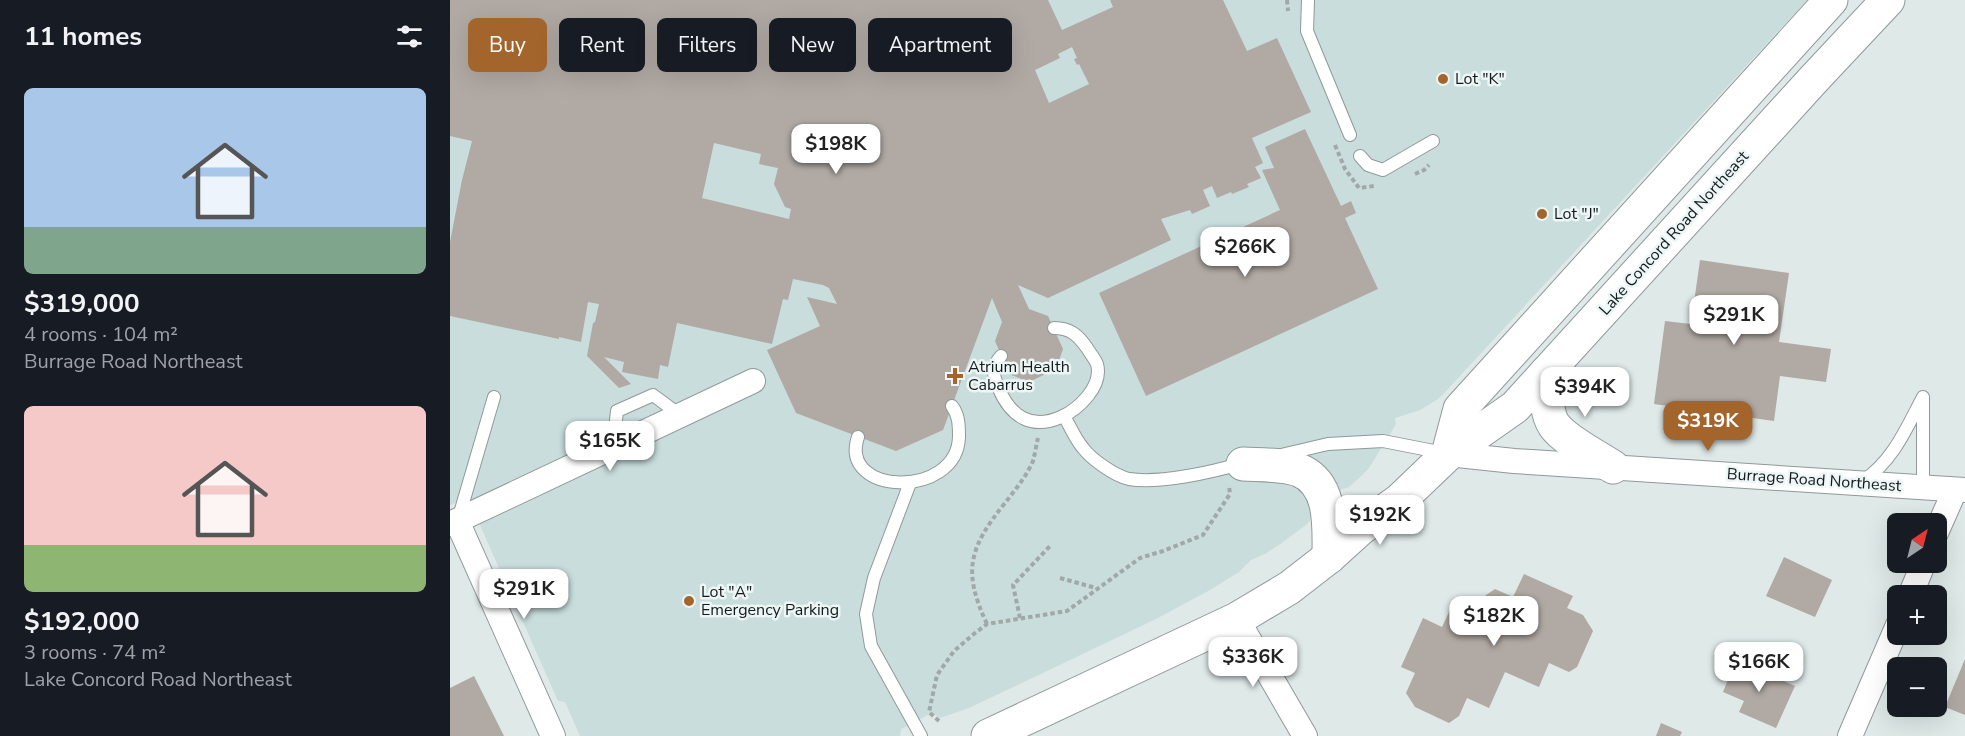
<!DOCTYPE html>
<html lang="en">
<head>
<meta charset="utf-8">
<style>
  body { margin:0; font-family:"Nunito Sans",sans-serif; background:#20242c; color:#f1f3f6; height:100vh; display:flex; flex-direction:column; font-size:22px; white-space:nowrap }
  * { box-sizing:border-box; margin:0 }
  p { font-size:20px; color:#9ea1a6 }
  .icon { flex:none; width:33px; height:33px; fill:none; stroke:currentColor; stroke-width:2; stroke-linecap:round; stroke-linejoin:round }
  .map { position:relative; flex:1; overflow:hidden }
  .panel { display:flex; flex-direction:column; background:#171b24; width:450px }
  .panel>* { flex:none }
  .banner { position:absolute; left:18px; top:18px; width:570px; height:54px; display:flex; gap:12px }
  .needle { width:39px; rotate:35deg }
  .tools { position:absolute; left:1437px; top:513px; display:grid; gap:12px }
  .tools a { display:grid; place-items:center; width:60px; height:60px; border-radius:9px; background:#171b24; box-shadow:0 6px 24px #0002; font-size:30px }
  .price { position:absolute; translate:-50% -51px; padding:0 14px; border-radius:12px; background:#fff; color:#222; font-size:20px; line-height:39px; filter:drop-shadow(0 2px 3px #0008) }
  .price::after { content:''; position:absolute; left:50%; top:36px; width:18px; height:14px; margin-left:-9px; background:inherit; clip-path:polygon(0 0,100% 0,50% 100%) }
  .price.current { background:#a4652c; color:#fff }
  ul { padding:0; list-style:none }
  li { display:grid; align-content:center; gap:12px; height:318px; padding:0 24px }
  li span { display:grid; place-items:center; height:186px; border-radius:9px; color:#555 }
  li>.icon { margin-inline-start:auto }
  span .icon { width:108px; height:108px; fill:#fffc; stroke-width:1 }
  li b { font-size:26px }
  h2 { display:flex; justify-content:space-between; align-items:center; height:72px; padding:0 24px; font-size:26px }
  .pill { padding:0 21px; border-radius:9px; background:#171b24; box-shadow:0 6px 24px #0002; font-size:21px; line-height:54px }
  .pill.current { background:#a4652c; color:#fff }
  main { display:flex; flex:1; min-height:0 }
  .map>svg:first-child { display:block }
</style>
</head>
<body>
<main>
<section class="panel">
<h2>11 homes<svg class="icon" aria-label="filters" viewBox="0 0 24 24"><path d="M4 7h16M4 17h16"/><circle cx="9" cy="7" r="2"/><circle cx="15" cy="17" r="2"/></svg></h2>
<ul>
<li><span style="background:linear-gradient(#a9c7e8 75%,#7fa58c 0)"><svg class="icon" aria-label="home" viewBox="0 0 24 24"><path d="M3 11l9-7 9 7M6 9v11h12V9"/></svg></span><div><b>$319,000</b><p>4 rooms · 104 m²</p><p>Burrage Road Northeast</p></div></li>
<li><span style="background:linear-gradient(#f6c9c9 75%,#8fb573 0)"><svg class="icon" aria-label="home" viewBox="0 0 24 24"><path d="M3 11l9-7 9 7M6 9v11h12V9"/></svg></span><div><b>$192,000</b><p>3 rooms · 74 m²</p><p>Lake Concord Road Northeast</p></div></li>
</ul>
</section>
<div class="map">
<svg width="1515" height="736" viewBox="0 0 1515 736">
  <rect width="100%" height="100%" fill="#dee9e8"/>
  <polygon fill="#c9dddd" points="0,0 1357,0 997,390 988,399 970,410 945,418 946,424 919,468 908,479 899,487 890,490 869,509 857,524 833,542 815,554 801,560 789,572 760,590 706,619 519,708 490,718 482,713 451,729 450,736 130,736 115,702 108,701 18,498 0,505"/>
  <g fill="#b0a9a4" fill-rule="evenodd">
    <path d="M0,0h598l14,30 51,-23 -3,-7h113l24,51 30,-13 34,74 -59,26 11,25 -8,4 6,11 -14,6 2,3 -17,7 -1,-2 -14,6 -5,-12 -9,4 7,16 -18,8 -2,-4 -29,9 10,21 -123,58 -30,-13 11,24 19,7 15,33 -7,20 -27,13 -20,-8 -14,-33 7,-19 -10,-24 -49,132 -47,21 -100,-38 -29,-63 53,-24 -13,-29 30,7 -8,-16 -6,-3 -30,-6 -5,21 -5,-1 -11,45 -95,-21 -9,44 -8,-2 -2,14 -36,-7 2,-10 -20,-5 27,27 -12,4 -32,-32 6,-33 2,-1 4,-18 -11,-2 -7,40 -22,-5v2l-109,-23v-74l12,-62 10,-39 -22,-5zM622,47l5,11 -3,1 3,6 2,-1 10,20 -40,19 -14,-33 25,-12 -2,-4zM264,143l47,11 -2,10 19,4 -4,16 11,23 6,2 -2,10 -87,-21z"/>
    <polygon points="855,129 891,206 901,201 906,213 895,218 928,289 696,396 649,293 830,210 812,170 824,168 815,147"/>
    <polygon points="1250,260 1339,273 1329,342 1381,349 1376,382 1330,376 1324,421 1204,404 1215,321 1241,324"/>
    <polygon points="1334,557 1382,580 1365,617 1316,596"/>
    <polygon points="1074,574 1123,596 1117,608 1133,615 1143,631 1127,667 1119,672 1099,663 1089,687 1055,672 1039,708 1017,698 1009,716 999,723 965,707 956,693 965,673 951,667 973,618 992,627 1000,610 1009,604 1028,612 1036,595 1045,589 1063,597"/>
    <polygon points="1515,659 1515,715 1495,707"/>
    <polygon points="1286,660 1345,686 1326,728 1289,712 1294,701 1273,692"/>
    <polygon points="24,676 54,736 0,736 0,688"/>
    <polygon points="1211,723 1232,732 1230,736 1206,736"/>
  </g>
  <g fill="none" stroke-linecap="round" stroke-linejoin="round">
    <g stroke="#909999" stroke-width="14">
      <g id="service">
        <polyline points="858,0 857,31 900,135"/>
        <polyline points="910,156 918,165 933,170 983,141"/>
        <path d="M551,356c-10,11 -8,20 -2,33 12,28 33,41 62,28 18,-8 42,-31 36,-53 -2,-5 -7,-11 -10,-16 -9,-13 -17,-20 -33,-20"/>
        <path d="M614,416c6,10 11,23 19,32 8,11 32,28 46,31 30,5 84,-7 114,-16"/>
        <path d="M408,437c-20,59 99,62 101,0 0,-11 0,-22 -7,-31"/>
        <polyline points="163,447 167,411 203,395 230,415"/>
        <polyline points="831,455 878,444 933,441 994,453"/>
        <path d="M1414,480c29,-19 43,-53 59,-83"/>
        <polyline points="460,483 424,578 416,614 421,646 471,736"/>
        <polyline points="1473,488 1473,399"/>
        <polyline points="8,520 44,397"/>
      </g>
    </g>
    <g stroke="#909999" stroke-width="26">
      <g id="minor">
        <polyline points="998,454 1064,461 1515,490"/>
        <polyline points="7,521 103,736"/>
        <polyline points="0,524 303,381"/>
        <polyline points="1486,533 1505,490"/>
        <polyline points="1460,596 1474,562"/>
        <polyline points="787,619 855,736"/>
        <polyline points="1400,736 1448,625"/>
      </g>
    </g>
    <g stroke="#909999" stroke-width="35">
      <g id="secondary">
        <path d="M1096,373c1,16 -1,39 8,52 10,15 44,32 59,42"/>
        <polyline points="998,454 1010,409 1381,0"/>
        <path d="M793,464c18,1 38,0 56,6 34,14 30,57 30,87"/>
        <polyline points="538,736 787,619 839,588 879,557 911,528 950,500 998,454 1065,407 1363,80 1438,0"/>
      </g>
    </g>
    <g stroke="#a0a8a8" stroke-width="4" stroke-dasharray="4.5 3" stroke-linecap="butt">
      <polyline points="837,0 838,11"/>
      <polyline points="885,145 895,169 909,188 924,186"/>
      <polyline points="965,174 974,170 979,165"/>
      <polyline points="610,578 646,588"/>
      <polyline points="570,618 563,585 600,546"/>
      <path d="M537,624c-25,-53 -18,-76 18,-121 10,-13 21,-26 28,-42 2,-7 3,-15 5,-23"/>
      <polyline points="489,721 479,712 487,675 504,651 525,633 537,624 617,611 690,558 713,551 753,535 780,494 779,486"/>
    </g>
    <use href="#service" stroke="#fff" stroke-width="12"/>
    <use href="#minor" stroke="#fff" stroke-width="24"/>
    <use href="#secondary" stroke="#fff" stroke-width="33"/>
  </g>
  <g fill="#a4652c" stroke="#ecf6f6" stroke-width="2">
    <circle cx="993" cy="79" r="6"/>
    <circle cx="1092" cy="214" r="6"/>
    <path d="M502 367h6v6h6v6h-6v6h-6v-6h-6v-6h6z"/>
    <circle cx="239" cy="601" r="6"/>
  </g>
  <g text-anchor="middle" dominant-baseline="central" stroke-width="5" stroke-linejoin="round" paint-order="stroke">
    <g font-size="16" fill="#161919" stroke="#ecf6f6" text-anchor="start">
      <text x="1005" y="79">Lot "K"</text>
      <text x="1104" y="214">Lot "J"</text>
      <text x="518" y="367">Atrium Health<tspan x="518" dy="18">Cabarrus</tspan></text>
      <text x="251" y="592">Lot "A"<tspan x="251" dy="18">Emergency Parking</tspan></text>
    </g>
    <g font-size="16" fill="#161919" stroke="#ecf6f6">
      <text transform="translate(1224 233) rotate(-48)">Lake Concord Road Northeast</text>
      <text transform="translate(1364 480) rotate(4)">Burrage Road Northeast</text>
    </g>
  </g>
</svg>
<div class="tools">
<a><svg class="needle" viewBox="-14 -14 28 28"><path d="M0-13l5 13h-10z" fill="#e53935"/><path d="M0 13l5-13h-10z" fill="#9ea1a6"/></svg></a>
<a>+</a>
<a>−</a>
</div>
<b class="price" style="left:386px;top:175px">$198K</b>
<b class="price" style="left:795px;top:278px">$266K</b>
<b class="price" style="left:1284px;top:346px">$291K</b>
<b class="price" style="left:1135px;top:418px">$394K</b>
<b class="price current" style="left:1258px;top:452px">$319K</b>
<b class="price" style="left:160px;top:472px">$165K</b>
<b class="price" style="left:930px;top:546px">$192K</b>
<b class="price" style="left:74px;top:620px">$291K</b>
<b class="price" style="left:1044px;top:647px">$182K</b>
<b class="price" style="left:803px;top:688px">$336K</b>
<b class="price" style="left:1309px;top:693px">$166K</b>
<div class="banner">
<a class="pill current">Buy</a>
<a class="pill">Rent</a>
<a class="pill">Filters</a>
<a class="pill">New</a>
<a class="pill">Apartment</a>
</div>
</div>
</main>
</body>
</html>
